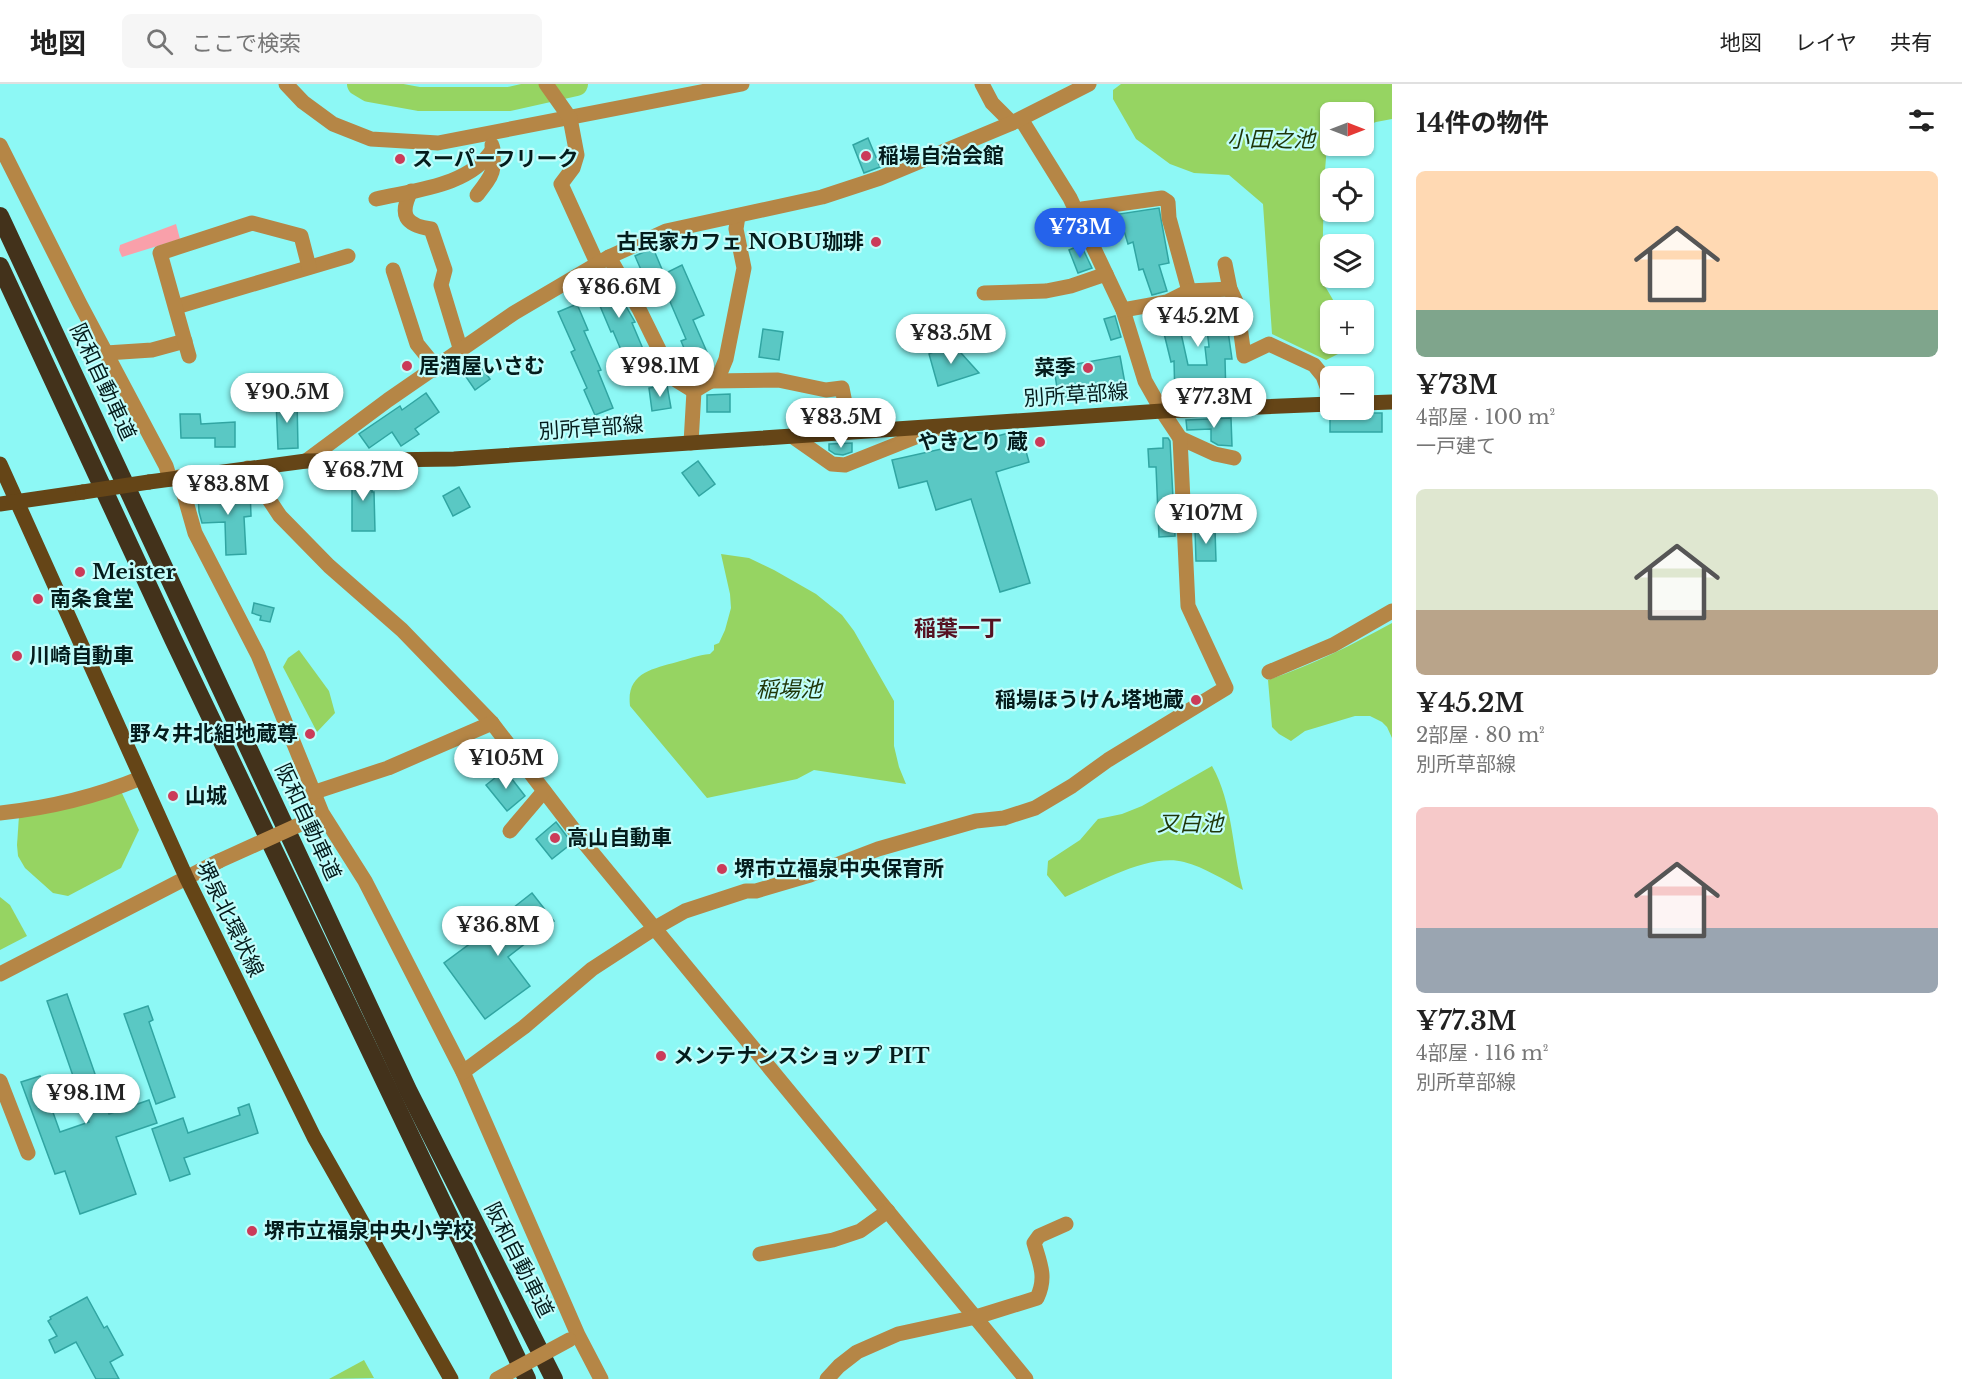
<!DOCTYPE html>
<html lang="ja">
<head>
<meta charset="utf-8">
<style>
  body { margin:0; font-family:"Libre Baskerville","Noto Sans JP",serif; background:#f6f6f6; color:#222; height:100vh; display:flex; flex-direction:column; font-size:22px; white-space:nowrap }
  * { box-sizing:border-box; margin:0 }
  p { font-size:20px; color:#767676 }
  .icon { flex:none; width:33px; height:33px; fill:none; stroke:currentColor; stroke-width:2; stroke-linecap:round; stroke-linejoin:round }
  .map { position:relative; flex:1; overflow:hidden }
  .sheet { display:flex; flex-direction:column; background:#fff; width:570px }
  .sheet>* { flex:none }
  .needle { width:39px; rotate:90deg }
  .fabs { position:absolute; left:1320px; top:18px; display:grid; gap:12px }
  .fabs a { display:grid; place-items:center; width:54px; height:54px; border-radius:9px; background:#fff; box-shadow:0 2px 4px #0004; font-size:30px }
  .price { position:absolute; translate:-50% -51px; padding:0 14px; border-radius:21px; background:#fff; color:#222; font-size:20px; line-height:39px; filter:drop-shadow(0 2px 3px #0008) }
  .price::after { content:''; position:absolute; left:50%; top:36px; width:18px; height:14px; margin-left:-9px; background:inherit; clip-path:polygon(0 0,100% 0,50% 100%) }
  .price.current { background:#2563eb; color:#fff }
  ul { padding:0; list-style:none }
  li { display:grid; align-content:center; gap:12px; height:318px; padding:0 24px }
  li span { display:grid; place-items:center; height:186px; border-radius:9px; color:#555 }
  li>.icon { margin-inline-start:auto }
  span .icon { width:108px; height:108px; fill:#fffc; stroke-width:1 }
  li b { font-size:26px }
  h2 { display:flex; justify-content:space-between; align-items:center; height:72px; padding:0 24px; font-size:26px }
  header { display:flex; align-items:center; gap:36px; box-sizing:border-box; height:84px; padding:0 30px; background:#fff; border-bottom:2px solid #e0e0e0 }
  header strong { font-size:28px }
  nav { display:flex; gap:33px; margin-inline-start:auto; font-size:21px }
  .search { width:420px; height:54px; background:#f6f6f6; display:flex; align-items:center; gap:15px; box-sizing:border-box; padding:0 21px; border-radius:9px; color:#767676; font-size:22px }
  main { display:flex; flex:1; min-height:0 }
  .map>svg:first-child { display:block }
</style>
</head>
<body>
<header>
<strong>地図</strong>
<div class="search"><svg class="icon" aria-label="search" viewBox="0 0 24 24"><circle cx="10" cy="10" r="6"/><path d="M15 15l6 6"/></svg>ここで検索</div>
<nav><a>地図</a><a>レイヤ</a><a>共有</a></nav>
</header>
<main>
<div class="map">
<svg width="1392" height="1295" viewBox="0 0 1392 1295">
  <rect width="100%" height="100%" fill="#8df8f5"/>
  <polygon fill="#f9a0aa" points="176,140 180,155 122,173 119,166 120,161"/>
  <g fill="#96d462">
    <polygon points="1121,0 1392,0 1392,35 1376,38 1364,43 1364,28 1330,28 1330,59 1327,61 1324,99 1322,197 1339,226 1330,226 1330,260 1358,260 1326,276 1272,250 1263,120 1229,91 1194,89 1170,80 1136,55 1113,15 1113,6"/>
    <path d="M721,470l28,4 25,12 42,24 26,21 12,16 40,70v45l5,21 7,17 -92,-14 -17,9 -90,19 -77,-92c-4,-33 22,-37 47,-44 11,-3 21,-7 33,-8l4,-4v-5l5,-2 6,-13 6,-22 -1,-14z"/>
    <path d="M1392,539v115l-5,-11 -5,-5 -12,-6h-15l-50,15 -14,10 -12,-7 -7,-7 -4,-47c44,-15 84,-35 124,-57z"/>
    <polygon points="299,566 329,607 335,629 317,648 283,583 288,574"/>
    <path d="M1212,682c21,37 20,83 31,124 -19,-10 -39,-23 -59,-28 -35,-9 -86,21 -119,35l-18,-22 1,-14 32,-21 18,-21 24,-5 20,-8z"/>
    <polygon points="121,707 139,746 121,784 68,812 53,809 25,784 18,772 17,761 19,732"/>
    <polygon points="0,813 10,821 27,852 0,866"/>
    <polygon points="364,1276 374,1294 329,1295"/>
  </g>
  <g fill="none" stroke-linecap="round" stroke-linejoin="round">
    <polyline stroke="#96d462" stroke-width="24" points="359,0 369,6 419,15 509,15 576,0"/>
  </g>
  <g fill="#5ac8c4" stroke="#31a5a2" stroke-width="1.5" fill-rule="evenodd">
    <polygon points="868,54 880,83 864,89 853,61"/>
    <polygon points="1159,124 1169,179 1159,181 1167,207 1152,211 1143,185 1139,186 1133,158 1128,160 1119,130"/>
    <polygon points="1081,161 1092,184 1078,189 1069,166"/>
    <polygon points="653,164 664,190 682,181 704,231 693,236 710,275 692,283 681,257 686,255 668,213 661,216 650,193 645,195 635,172"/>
    <polygon points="605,186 635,238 632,239 646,272 627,280 613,247 611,248 600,222 604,221 592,194"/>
    <path d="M1224,215l4,11h-3l7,49h-7l1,40h-16v-3l-35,3 -1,-38 -3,1 -12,-49 12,-2 21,-10zM1205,228l4,35h-4l2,18h-19l-11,-50z"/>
    <polygon points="577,220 588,246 584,247 601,286 598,287 613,324 595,331 584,306 587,304 571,268 575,266 558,228"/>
    <polygon points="1115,232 1121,253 1111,256 1104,235"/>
    <polygon points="763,245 783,248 779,276 759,273"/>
    <polygon points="952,259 979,289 938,302 929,270"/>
    <polygon points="1120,272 1126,305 1059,317 1054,284"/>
    <polygon points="477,277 490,295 475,306 462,287"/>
    <polygon points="667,301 671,324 652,327 649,304"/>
    <polygon points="426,309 439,328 415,345 419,350 401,362 392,348 369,364 359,350 400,322 402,326"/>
    <polygon points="730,310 730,328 707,328 707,311"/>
    <polygon points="297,315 298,364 278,365 276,316"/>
    <rect x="809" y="320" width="23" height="18"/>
    <polygon points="1334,329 1382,329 1382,348 1330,348 1330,330"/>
    <polygon points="180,330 200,330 201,340 235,338 235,363 215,363 215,354 181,354"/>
    <polygon points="1231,334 1232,362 1218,361 1211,357 1211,345 1187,346 1186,336"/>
    <polygon points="1020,346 1029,378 996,388 1030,499 1000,508 971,415 936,426 927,397 899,404 892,376 955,362 953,357 977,349 984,349 986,355"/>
    <polygon points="1163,354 1168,354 1170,357 1175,452 1159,453 1156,383 1149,383 1148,365 1163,364"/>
    <polygon points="852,359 852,368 843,371 835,370 829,366 829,360"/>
    <polygon points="698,377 715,400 699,412 682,389"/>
    <polygon points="372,389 372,408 374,408 375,447 352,447 352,404 350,404 349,390"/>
    <polygon points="459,403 470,423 453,432 443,412"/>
    <polygon points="250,404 251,432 244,433 246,470 226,471 225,438 202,439 199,428 198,411 230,409 230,405"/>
    <polygon points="1215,445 1216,477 1196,477 1195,446"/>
    <polygon points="254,519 274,524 270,538 260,536 261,532 252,529"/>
    <polygon points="505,686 525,712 507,727 486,701"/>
    <polygon points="556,738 572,759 552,775 536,755"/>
    <polygon points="532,809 554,837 508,873 530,902 485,935 444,879 491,844 490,842"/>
    <polygon points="67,910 109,1030 149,1016 157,1039 116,1053 136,1110 80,1130 65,1087 55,1090 21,998 40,992 60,1048 89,1038 47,917"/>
    <polygon points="148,922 153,936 149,938 175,1013 156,1020 124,930"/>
    <polygon points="249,1020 258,1049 184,1074 190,1090 170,1097 152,1045 183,1034 188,1049 240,1031 238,1024"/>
    <polygon points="87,1213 104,1244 107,1242 123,1271 110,1278 119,1295 96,1295 76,1258 55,1269 49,1256 57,1252 48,1237 51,1235 50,1233"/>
  </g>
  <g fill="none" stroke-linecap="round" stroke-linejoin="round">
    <g stroke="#b58646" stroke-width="15">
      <polyline points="286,0 303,18 333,40 371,55 438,59 742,0"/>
      <polyline points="546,0 570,34 577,71 573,84 561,100 597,179"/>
      <polyline points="982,0 992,19 1012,39"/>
      <polyline points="1021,35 1070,114 1123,226 1145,297 1162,327 1180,354 1215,370 1234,374"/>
      <polyline points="0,61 80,220 166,382 170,395"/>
      <path d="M411,107c-12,24 -6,34 20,38l14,41 -4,15 20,66"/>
      <path d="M477,111c17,-22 18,-23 15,-50"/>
      <path d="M376,115c39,-9 94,-13 117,-50"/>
      <polyline points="1076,127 1082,125 1162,114 1168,118 1169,134 1189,207"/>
      <polyline points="609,173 639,225 673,294 694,307"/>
      <polyline points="1225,180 1230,205 1237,220 1244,272 1269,260 1314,281 1323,292 1330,311"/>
      <polyline points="393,186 417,260 430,276 434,286"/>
      <polyline points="984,209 1046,207 1071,202 1106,190"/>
      <polyline points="176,223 348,172"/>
      <polyline points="1123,226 1167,218 1189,207 1230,205"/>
      <polyline points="106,269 152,266 185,257"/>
      <polyline points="189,272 160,169 252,139 301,152 309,183"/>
      <polyline points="712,297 778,296 826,306 842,304 846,324 841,348"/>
      <polyline points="792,352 832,380 845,381 938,344"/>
      <polyline points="691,359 694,307 719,292 726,275 744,184 736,145 738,132"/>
      <polyline points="306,377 388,316 514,229 609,173 666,147 822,113 880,94 1012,39 1089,0"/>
      <polyline points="248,384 280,432 329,482 402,546 492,639 581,755 1026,1295"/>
      <polyline points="179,393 195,449 258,571 322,729 365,797 463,988 578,1251 601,1295"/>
      <polyline points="1269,588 1333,561 1392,527"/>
      <polyline points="315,708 388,684 492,639"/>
      <path d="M0,729c49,-5 95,-16 141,-35"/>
      <polyline points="510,747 544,707"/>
      <polyline points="0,890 219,777"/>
      <polyline points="463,988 524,943 592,885 655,844 685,827 746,807 756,807 810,791 878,765 976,737 1004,734 1035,724 1072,702 1108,676 1226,604 1188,522 1180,354"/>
      <polyline points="0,997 28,1069"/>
      <polyline points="760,1170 833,1156 860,1147 888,1127"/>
      <path d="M827,1295l12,-13 18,-14 41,-18 78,-17 61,-19c10,-21 3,-34 -3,-55l5,-7 27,-12"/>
    </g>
    <g stroke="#654517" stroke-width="15">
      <polyline points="1364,319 1392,318"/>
      <polyline points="0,380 187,795 314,1053 451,1295"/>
      <polyline points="149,398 306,377 454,375 1162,327 1330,320"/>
      <polyline points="0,420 83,408"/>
    </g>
    <g stroke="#43321b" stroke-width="18">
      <polyline points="0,132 408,1006 554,1295"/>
      <polyline points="0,182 173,555 527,1295"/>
    </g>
    <g stroke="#b58646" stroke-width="15">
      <polyline points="219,777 314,734"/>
      <polyline points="497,1295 569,1256"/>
    </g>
    <polyline stroke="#654517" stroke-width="15" points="83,408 149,398"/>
  </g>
  <g fill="#cb3b59" stroke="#c2fdfb" stroke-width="2">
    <circle cx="866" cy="72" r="6"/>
    <circle cx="400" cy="75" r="6"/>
    <circle cx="876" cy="158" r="6"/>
    <circle cx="407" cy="282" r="6"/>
    <circle cx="1088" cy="284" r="6"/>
    <circle cx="1040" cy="358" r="6"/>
    <circle cx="80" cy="488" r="6"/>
    <circle cx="38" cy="515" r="6"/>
    <circle cx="17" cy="572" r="6"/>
    <circle cx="1196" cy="616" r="6"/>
    <circle cx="310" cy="650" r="6"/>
    <circle cx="173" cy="712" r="6"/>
    <circle cx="555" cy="754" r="6"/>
    <circle cx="722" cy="785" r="6"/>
    <circle cx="661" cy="972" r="6"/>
    <circle cx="252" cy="1147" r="6"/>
  </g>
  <g text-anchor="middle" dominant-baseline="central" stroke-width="4.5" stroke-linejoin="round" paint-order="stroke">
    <g font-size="21" font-weight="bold" fill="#041c1c" stroke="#c2fdfb" text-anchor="start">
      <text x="878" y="72">稲場自治会館</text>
      <text x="412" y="75">スーパーフリーク</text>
      <text x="864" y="158" text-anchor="end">古民家カフェ NOBU珈琲</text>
      <text x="419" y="282">居酒屋いさむ</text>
      <text x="1076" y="284" text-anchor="end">菜季</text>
      <text x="1028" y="358" text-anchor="end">やきとり 蔵</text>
      <text x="92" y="488">Meister</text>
      <text x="50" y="515">南条食堂</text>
      <text x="29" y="572">川崎自動車</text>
      <text x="1184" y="616" text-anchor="end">稲場ほうけん塔地蔵</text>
      <text x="298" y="650" text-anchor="end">野々井北組地蔵尊</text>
      <text x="185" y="712">山城</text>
      <text x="567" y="754">高山自動車</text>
      <text x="734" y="785">堺市立福泉中央保育所</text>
      <text x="673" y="972">メンテナンスショップ PIT</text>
      <text x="264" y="1147">堺市立福泉中央小学校</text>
    </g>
    <g font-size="21" fill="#041c1c" stroke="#c2fdfb">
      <text transform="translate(103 298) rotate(65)">阪和自動車道</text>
      <text transform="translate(1076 311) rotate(-4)">別所草部線</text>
      <text transform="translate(591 344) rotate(-4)">別所草部線</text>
      <text transform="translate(308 738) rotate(65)">阪和自動車道</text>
      <text transform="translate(230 835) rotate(64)">堺泉北環状線</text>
      <text transform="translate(519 1176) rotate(63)">阪和自動車道</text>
    </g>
    <g font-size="22" font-style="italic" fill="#1f3608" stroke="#c2fdfb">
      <text x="1271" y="55">小田之池</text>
      <text x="789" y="605">稲場池</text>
      <text x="1190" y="739">又白池</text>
    </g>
    <g font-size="22" font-weight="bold" fill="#561121" stroke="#c2fdfb">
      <text x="958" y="544">稲葉一丁</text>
    </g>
  </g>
</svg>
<div class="fabs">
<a><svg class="needle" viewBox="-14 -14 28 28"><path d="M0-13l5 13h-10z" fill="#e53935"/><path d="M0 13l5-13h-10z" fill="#767676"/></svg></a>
<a><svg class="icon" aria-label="locate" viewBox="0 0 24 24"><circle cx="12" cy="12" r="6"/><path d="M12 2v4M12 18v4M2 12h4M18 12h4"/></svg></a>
<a><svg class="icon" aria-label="layers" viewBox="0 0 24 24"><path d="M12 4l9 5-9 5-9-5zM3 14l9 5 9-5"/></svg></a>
<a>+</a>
<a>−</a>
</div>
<b class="price current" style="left:1080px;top:175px">¥73M</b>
<b class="price" style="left:619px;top:235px">¥86.6M</b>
<b class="price" style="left:1198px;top:264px">¥45.2M</b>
<b class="price" style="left:951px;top:281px">¥83.5M</b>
<b class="price" style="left:660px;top:314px">¥98.1M</b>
<b class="price" style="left:287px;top:340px">¥90.5M</b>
<b class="price" style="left:1214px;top:345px">¥77.3M</b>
<b class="price" style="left:841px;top:365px">¥83.5M</b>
<b class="price" style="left:363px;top:418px">¥68.7M</b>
<b class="price" style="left:228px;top:432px">¥83.8M</b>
<b class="price" style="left:1206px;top:461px">¥107M</b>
<b class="price" style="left:506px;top:706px">¥105M</b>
<b class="price" style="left:498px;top:873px">¥36.8M</b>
<b class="price" style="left:86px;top:1041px">¥98.1M</b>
</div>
<section class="sheet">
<h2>14件の物件<svg class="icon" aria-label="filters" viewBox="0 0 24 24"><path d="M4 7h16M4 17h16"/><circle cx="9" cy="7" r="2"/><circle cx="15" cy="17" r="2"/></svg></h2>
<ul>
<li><span style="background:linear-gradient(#ffd9b3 75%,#7fa58c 0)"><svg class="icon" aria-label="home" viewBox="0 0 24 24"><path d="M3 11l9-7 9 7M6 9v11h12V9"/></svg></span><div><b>¥73M</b><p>4部屋 · 100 m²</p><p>一戸建て</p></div></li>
<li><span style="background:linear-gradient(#dfe7d0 65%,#b9a48a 0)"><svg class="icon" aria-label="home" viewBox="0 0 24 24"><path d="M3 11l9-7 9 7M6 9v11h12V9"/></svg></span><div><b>¥45.2M</b><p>2部屋 · 80 m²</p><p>別所草部線</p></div></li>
<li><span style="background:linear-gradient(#f6c9c9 65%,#9aa5b1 0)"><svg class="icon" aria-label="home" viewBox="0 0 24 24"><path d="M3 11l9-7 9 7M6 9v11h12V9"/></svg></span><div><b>¥77.3M</b><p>4部屋 · 116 m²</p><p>別所草部線</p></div></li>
</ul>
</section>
</main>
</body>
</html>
